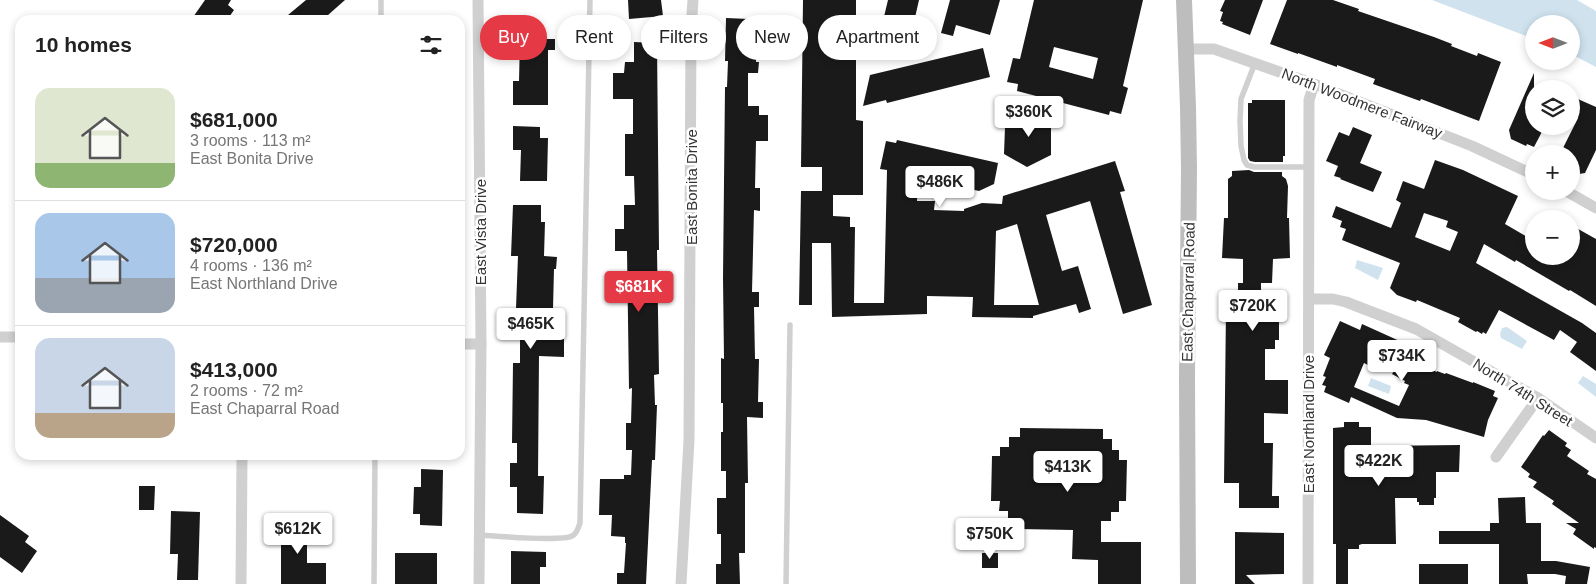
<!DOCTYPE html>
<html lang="en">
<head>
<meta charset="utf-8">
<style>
  body { margin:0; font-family:Arial,sans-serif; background:#f6f6f6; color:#222; height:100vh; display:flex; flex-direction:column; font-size:19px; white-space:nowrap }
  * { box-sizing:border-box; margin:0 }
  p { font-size:16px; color:#767676 }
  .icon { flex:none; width:28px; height:28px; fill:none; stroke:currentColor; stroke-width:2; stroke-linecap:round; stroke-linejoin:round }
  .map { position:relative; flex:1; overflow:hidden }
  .side { position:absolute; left:15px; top:15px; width:450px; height:445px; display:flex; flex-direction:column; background:#fff; border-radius:15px; box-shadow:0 2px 8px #0003 }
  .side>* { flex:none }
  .banner { position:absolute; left:480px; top:15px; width:475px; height:45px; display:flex; gap:10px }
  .needle { width:32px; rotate:270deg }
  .controls { position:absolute; left:1525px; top:15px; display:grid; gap:10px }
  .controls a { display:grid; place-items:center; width:55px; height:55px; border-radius:50%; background:#fff; box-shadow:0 2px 8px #0003; font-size:25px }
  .price { position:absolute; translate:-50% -42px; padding:0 11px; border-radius:5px; background:#fff; color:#222; font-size:16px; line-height:32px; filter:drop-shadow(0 1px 2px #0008) }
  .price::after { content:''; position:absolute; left:50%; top:30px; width:15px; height:11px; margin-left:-8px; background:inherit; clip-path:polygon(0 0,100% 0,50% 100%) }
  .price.selected { background:#e63946; color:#fff }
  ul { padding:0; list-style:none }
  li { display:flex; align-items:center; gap:15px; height:125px; padding:0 20px }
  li+li { border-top:1px solid #e0e0e0 }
  li span { display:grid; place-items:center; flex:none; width:140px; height:100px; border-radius:15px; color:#555 }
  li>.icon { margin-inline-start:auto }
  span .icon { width:60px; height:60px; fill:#fffc; stroke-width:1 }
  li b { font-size:21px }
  h2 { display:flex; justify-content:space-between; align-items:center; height:60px; padding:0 20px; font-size:21px }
  .tag { padding:0 18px; border-radius:22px; background:#fff; box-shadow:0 2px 8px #0003; font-size:18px; line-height:45px }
  .tag.selected { background:#e63946; color:#fff }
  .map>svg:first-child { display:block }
</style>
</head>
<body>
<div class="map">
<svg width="1596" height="584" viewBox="0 0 1596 584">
  <rect width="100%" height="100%" fill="#fff"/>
  <g fill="#cfe2ee">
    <polygon points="1432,0 1577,0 1596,11 1596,67 1571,54 1571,24 1534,24 1534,39"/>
    <polygon points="1357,260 1383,268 1378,280 1355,268"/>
    <polygon points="1507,327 1527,341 1522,349 1501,338 1500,334 1502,328"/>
    <polygon points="1583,376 1596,384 1596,397 1578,383"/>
    <polygon points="1371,378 1391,386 1389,394 1368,386"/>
  </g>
  <g fill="#1a1a1a" fill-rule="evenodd">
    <polygon points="205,0 231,0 228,5 234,10 227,20 191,20"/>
    <polygon points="306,0 345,0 328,15 332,20 282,20"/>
    <polygon points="628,0 661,0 663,16 629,19"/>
    <path d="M803,0h53v120l7,1v74h-30v21l17,1v10h5l-1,76h30l3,-133 -7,-1 6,-28 10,2 1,-3 101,23 -4,21 -15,7 -61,-14 -1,24h18l-1,9 30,1v-2l18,-6 20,1 1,-8 112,-35 10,30 -5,1 32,113 -29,9 -33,-113 -44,14 16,56 16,-5 13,43 -12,4 -3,-9 -43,12v2l-61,-1 1,-20 -46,-1v18l-95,3 -1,-74h-19v62h-13l2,-114h21v-24h-21zM1017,224l22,81h-45l2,-74z"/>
    <polygon points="888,0 919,0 906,57 876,50"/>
    <polygon points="950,0 1000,0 990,35 956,25 953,36 941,33"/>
    <path d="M1034,0h109l-20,86 5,2 -7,26 -11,-3 -1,4 -92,-24 1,-7 -11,-2 6,-24 7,1zM1054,47l44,11 -5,21 -44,-12z"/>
    <polygon points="1225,0 1263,0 1250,35 1222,24 1223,22 1220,21 1223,12 1220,11"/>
    <polygon points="1287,0 1333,0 1359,9 1358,11 1434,37 1452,44 1451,46 1477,56 1478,53 1501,62 1479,121 1421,99 1420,101 1373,84 1375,79 1337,65 1337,67 1298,53 1298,54 1270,44"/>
    <polygon points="726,18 749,19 748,33 757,33 756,62 759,62 758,73 748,73 748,106 759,106 759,115 768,115 768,141 756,141 755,188 760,188 760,211 754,210 752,292 759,292 759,307 754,307 755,359 759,359 758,402 763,402 763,418 747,417 748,483 745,483 745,553 739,553 740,584 716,584 716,564 721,564 721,534 717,534 717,498 726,498 726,471 721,471 721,432 723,432 723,403 721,403 721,358 724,359 723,278 725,87 727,87 728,61 725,61"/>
    <polygon points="520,39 555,39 555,50 548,50 548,105 513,105 513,81 519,81"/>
    <polygon points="634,42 657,43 659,250 657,250 659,374 654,375 655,405 657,405 655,460 652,460 646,584 617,584 617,573 624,573 626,543 625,543 625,537 611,536 612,515 599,515 600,479 624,479 624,475 631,475 632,450 626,450 626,423 631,423 632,388 629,389 627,251 615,251 615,229 624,229 624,205 635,205 634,176 625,176 625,134 633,134 633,99 613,99 613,73 624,73 625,62 634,62"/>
    <polygon points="983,48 990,77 887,103 886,100 863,106 870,75"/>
    <polygon points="1534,73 1534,126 1545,126 1534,147 1527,144 1526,146 1511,139 1509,130"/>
    <polygon points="1571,96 1596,107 1596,150 1585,173 1579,174 1571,170 1571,154 1560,154 1578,118 1571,114"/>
    <polygon points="1252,100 1285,100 1285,156 1283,156 1283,162 1255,162 1250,161 1248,158 1248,103 1252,103"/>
    <polygon points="1049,102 1039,120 1051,126 1051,155 1027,167 1004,154 1005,127 1022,117 1020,113"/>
    <polygon points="513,126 540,127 540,138 548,138 547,181 520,181 521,150 513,150"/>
    <polygon points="1353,127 1372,135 1360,163 1382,172 1373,192 1340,179 1341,178 1334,176 1338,166 1326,161 1339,132 1349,136"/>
    <path d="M1435,160l28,10 55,26 -13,28 29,17v15h37v-31l25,14v67l-26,-16 -1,1 -53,-31 -1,2 -31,-18 -8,19 106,60 14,10v38l-26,-19 7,-10 -17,-12 -6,10 -55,-30 -13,24 -3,-2 -1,2 -5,-3 -1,1 -18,-10 2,-4 -43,-18 -1,2 -19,-7 -7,-7 10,-25 -58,-23 4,-11 -6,-2 2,-6 -10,-4 4,-11 55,22 10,-25 -5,-3 7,-19 21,8zM1424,213l24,8 -2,6 12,5 -8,19 -35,-14z"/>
    <polygon points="1249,170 1254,172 1282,172 1282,176 1286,179 1288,186 1287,218 1289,218 1290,258 1273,259 1272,283 1261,283 1261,308 1274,307 1274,314 1279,314 1279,340 1275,340 1275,349 1265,349 1265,380 1288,380 1288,414 1264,413 1264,443 1273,443 1272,496 1279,496 1279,508 1239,508 1239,483 1224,483 1226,308 1238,308 1238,283 1243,283 1243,259 1222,258 1224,218 1228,218 1228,179 1232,176 1232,171"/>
    <polygon points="513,205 541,205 541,222 545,222 544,256 557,257 556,269 554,269 553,309 548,309 547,339 564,339 564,357 539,356 538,476 544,476 543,514 517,513 517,487 510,487 510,463 517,463 517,443 512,443 513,363 520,363 520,334 515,334 518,256 511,256"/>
    <path d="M1340,321l20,9 2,-6 42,19 -1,2 13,6 -2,5 6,3 -2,5 19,8v-1l8,3 1,-1 27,10v-1l22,9 -2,5 5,2 -10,22 -4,17 -58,-17 -29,-2 -46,-21 -2,6 -25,-11 2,-6 -4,-1 4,-8 -3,-1 7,-18 -6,-3zM1374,362l20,9 -2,3 13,7 -1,2 5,2 -10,21 -45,-19 10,-24 8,4z"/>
    <polygon points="1344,422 1359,422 1359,427 1371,427 1371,446 1460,445 1459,472 1436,472 1436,498 1434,498 1434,505 1419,505 1419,502 1417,502 1417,498 1395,498 1396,544 1362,544 1359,545 1359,549 1348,549 1348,584 1336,584 1336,544 1333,544 1333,428 1344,427"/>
    <polygon points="1020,428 1103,429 1103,439 1112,439 1112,450 1119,450 1119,460 1127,460 1126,501 1119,501 1119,512 1111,512 1111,521 1101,521 1101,542 1141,542 1141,584 1098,584 1098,560 1072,559 1073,530 1019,529 1019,521 1008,520 1008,511 999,511 1000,501 991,501 992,456 1000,456 1000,447 1009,447 1009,437 1020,437"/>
    <polygon points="1549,430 1567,443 1565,446 1571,450 1567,456 1589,471 1587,474 1596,479 1596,548 1594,547 1594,549 1573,534 1576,529 1566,523 1579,523 1552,504 1554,501 1533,487 1537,482 1528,477 1530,474 1521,467 1543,435 1544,436"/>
    <polygon points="421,469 443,470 442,526 420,525 420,514 413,514 414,487 421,487"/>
    <polygon points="139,486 155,486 154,510 139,510"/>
    <polygon points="1525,497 1526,523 1541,523 1541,561 1556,561 1590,567 1587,584 1565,584 1566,576 1555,574 1527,574 1528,584 1499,584 1499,544 1439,544 1439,531 1490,531 1490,523 1499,523 1498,498"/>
    <polygon points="171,511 200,512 198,580 177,580 178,554 170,554"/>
    <polygon points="0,515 29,536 25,542 37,551 22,573 0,557"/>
    <polygon points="281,517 307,517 307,563 326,563 326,584 281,584"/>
    <polygon points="1235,532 1284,533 1284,574 1246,575 1255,584 1235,584"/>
    <polygon points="511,551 546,552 546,567 540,567 540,584 511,584"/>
    <rect x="395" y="553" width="42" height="31"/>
    <rect x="982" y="553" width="16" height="15"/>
    <rect x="1419" y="564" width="49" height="20"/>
  </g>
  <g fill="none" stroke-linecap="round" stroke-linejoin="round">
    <g stroke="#d0d0d0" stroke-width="5.5">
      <polyline points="381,20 381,0"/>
      <polyline points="1255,63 1241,99 1240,121 1241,146 1244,160 1247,165 1254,167 1309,167"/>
      <path d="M479,535c17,1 81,7 93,1 5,-2 6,-8 8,-13l10,-523"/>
      <polyline points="374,584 375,455"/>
      <polyline points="786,584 790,325"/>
    </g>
    <g stroke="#d0d0d0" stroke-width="11">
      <polyline points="478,0 481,344 479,584"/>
      <polyline points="1185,49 1214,49 1314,84 1472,146 1534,175"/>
      <polyline points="1566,191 1596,208"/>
      <polyline points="1309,299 1333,299 1346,302 1416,329 1538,398 1596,438"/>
      <polyline points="0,337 20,337"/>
      <polyline points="460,344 481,344"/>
      <polyline points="1496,457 1538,398"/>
      <polyline points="241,584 242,455"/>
      <polyline points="681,584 689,440 691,28 693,0"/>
      <polyline points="1308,584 1309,100 1314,84"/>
    </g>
    <polyline stroke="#bdbdbd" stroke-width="16" points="1184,0 1188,107 1189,169 1187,377 1188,584"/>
  </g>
  <g text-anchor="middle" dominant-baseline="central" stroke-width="5" stroke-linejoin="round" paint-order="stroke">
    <g font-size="15" fill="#333" stroke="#fff">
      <text transform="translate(1362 103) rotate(21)">North Woodmere Fairway</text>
      <text transform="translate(691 187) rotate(-90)">East Bonita Drive</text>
      <text transform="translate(480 232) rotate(-90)">East Vista Drive</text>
      <text transform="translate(1188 292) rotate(-89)">East Chaparral Road</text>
      <text transform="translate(1523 392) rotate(32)">North 74th Street</text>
      <text transform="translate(1308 424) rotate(-90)">East Northland Drive</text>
    </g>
  </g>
</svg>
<div class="controls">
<a><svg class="needle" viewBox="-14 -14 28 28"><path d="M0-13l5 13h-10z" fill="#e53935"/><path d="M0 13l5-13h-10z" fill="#767676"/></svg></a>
<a><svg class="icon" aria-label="layers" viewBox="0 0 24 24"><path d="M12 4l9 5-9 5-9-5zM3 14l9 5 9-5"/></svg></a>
<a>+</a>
<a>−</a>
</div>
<b class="price" style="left:1029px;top:138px">$360K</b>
<b class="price" style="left:940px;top:208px">$486K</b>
<b class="price selected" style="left:639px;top:313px">$681K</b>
<b class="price" style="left:1253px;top:332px">$720K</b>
<b class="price" style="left:531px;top:350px">$465K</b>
<b class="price" style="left:1402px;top:382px">$734K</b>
<b class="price" style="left:1379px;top:487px">$422K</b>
<b class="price" style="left:1068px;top:493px">$413K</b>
<b class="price" style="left:298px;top:555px">$612K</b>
<b class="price" style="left:990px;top:560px">$750K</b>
<div class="banner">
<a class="tag selected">Buy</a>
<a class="tag">Rent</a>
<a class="tag">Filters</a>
<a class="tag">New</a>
<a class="tag">Apartment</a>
</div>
<section class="side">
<h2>10 homes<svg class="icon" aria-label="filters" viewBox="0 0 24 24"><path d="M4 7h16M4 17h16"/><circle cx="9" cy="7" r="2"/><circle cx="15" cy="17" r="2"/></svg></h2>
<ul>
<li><span style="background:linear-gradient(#dfe7d0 75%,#8fb573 0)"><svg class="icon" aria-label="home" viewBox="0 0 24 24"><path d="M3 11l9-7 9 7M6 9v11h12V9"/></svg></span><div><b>$681,000</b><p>3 rooms · 113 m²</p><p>East Bonita Drive</p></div></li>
<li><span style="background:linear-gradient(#a9c7e8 65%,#9aa5b1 0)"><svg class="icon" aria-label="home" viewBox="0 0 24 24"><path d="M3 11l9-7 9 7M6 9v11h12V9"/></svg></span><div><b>$720,000</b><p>4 rooms · 136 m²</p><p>East Northland Drive</p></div></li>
<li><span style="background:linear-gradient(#c9d6e8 75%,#b9a48a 0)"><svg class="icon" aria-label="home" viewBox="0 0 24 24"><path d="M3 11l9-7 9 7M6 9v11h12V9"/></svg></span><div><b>$413,000</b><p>2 rooms · 72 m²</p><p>East Chaparral Road</p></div></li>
</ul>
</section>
</div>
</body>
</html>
